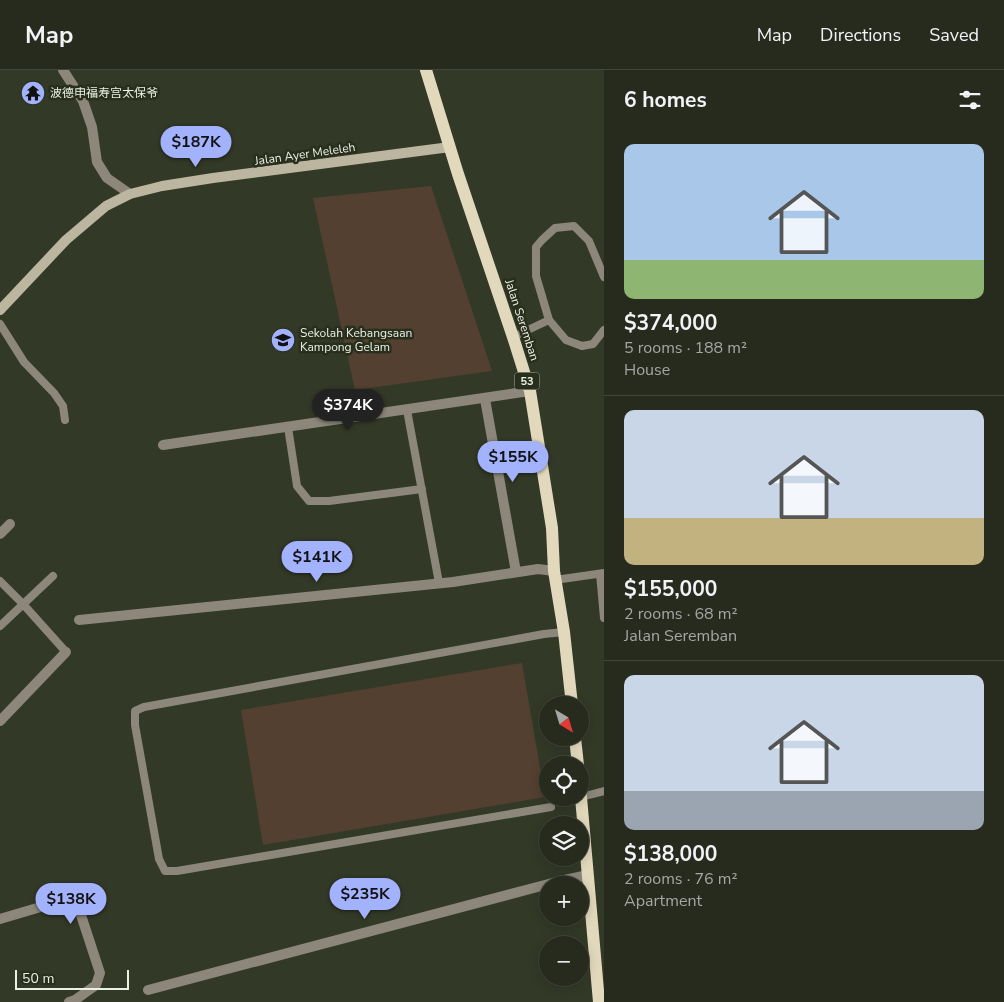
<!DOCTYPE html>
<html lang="en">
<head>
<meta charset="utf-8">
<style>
  body { margin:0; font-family:"Nunito Sans","Noto Sans SC",sans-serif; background:#2e3326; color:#f1f3f6; height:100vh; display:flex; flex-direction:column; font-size:19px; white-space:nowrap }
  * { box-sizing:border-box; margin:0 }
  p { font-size:16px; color:#a4a7a4 }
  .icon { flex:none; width:28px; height:28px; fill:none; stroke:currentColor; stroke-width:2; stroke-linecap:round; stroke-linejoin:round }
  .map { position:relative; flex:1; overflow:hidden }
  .panel { display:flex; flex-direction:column; background:#262b1d; width:400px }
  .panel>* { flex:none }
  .needle { width:32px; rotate:142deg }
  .fabs { position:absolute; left:539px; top:626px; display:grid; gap:10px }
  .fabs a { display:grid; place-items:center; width:50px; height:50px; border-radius:50%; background:#262b1d; box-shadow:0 2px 12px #0003,0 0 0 1px #42473b; font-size:25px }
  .scale { position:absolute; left:15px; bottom:12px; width:114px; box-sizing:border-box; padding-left:5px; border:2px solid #ebefe4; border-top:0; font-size:14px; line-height:18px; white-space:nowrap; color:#ebefe4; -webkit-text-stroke:4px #292f1d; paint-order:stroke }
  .price { position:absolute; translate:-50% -42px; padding:0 11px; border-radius:18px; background:#a3b2fd; color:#111; font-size:16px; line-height:32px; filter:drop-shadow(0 1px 2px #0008) }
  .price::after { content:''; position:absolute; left:50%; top:30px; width:15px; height:11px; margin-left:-8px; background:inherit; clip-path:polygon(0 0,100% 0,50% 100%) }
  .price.current { background:#222; color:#fff }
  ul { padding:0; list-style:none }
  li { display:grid; align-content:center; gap:10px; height:265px; padding:0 20px }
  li+li { border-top:1px solid #42473b }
  li span { display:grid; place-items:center; height:155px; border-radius:10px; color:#555 }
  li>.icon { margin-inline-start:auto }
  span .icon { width:90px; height:90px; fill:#fffc; stroke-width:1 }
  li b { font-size:21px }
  h2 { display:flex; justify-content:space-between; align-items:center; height:60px; padding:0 20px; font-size:21px }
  header { display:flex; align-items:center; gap:30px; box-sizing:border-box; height:70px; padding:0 25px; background:#262b1d; border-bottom:1px solid #42473b }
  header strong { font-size:24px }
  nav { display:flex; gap:28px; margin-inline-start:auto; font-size:18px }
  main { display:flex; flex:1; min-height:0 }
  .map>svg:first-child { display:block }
</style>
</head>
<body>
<header>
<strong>Map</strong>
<nav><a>Map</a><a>Directions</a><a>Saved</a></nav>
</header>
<main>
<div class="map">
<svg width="604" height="932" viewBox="0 0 604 932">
  <rect width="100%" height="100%" fill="#333927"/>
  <g fill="#544030">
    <polygon points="431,116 492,301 355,320 313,128"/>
    <polygon points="522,593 545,727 263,775 241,640"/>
  </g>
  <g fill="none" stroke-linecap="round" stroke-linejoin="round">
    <g stroke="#8c877a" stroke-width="8">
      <polyline points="604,207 589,171 574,156 555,158 542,170 536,177 536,206 549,250 566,270 582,276 593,274 604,260"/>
      <polyline points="0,254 24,292 54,323 63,336 65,350"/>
      <polyline points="513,267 549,250"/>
      <polyline points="407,340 439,513"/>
      <polyline points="288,357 297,416 309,431 329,431 422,419"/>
      <polyline points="600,504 604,548"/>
      <polyline points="555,510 604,503"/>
      <polyline points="0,511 23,534 66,582"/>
      <polyline points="0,556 53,506"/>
      <polyline points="581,727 604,721"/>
      <polyline points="551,737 177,801 165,801 159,789 135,655 135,641 144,637 544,564 564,562"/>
    </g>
    <g stroke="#8c877a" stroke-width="10">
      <polyline points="63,0 83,31 92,57 97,92 107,108 130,124"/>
      <polyline points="485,329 516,502"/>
      <polyline points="163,375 530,321"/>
      <polyline points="0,464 10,454"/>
      <polyline points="79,550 453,512 538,499 554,501"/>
      <polyline points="0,651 66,582"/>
      <polyline points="0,849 61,831 71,834 80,842 100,903 96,915 75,930 69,932"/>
      <polyline points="148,920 560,811 588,805"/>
    </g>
    <polyline stroke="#bcb5a0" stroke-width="10" points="0,240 66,170 106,136 130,124 162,116 213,108 450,77"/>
    <g stroke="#e2d9bd" stroke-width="12">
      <polyline points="426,0 458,104 513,267 530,321 552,458 554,501 564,562 572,635"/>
      <polyline points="575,668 578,695"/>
      <polyline points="580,716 599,932"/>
    </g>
  </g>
  <defs>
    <g id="temple-disc" transform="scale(1.25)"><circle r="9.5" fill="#a3b2fd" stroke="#292f1d"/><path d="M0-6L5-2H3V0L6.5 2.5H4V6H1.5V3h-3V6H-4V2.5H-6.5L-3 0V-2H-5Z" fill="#111"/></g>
    <g id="school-disc" transform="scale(1.25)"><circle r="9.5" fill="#a3b2fd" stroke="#292f1d"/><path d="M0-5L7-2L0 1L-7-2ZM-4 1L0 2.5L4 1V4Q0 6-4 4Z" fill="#111"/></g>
  </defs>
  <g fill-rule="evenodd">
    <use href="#temple-disc" x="33" y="23"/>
    <use href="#school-disc" x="283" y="270"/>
  </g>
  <g text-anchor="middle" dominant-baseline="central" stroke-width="5" stroke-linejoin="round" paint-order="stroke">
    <rect fill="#292f1d" stroke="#b1b5a8" stroke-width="1" x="514.5" y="302.5" width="25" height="17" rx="4"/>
    <g font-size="11" font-weight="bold" fill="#ebefe4">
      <text x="527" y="311">53</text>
    </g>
    <g font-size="12" fill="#ebefe4" stroke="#292f1d" text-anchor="start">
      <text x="50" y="23">波德申福寿宫太保爷</text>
      <text x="300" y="263">Sekolah Kebangsaan<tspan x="300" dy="14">Kampong Gelam</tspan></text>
    </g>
    <g font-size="12" fill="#ebefe4" stroke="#292f1d">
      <text transform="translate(305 84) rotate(-8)">Jalan Ayer Meleleh</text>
      <text transform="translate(522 250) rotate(72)">Jalan Seremban</text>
    </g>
  </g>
</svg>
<div class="fabs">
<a><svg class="needle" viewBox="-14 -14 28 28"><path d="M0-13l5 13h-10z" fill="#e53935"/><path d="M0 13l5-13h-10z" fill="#a4a7a4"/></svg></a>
<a><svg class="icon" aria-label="locate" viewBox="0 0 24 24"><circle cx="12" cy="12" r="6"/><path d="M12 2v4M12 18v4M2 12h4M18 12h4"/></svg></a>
<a><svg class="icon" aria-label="layers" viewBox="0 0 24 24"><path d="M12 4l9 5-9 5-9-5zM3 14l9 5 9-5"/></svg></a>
<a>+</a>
<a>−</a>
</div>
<div class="scale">50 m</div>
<b class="price" style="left:196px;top:98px">$187K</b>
<b class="price current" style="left:348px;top:361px">$374K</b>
<b class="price" style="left:513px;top:413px">$155K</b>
<b class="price" style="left:317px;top:513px">$141K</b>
<b class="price" style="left:365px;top:850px">$235K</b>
<b class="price" style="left:71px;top:855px">$138K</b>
</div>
<section class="panel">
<h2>6 homes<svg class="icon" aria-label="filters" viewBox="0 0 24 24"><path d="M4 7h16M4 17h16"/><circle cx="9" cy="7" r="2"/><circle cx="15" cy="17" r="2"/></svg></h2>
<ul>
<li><span style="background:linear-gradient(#a9c7e8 75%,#8fb573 0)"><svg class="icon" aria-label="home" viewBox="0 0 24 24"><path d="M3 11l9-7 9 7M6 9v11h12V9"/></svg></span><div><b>$374,000</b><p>5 rooms · 188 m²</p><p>House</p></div></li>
<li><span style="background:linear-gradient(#c9d6e8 70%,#c2b280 0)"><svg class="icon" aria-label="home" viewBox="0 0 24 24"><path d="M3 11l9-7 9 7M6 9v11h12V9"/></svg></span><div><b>$155,000</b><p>2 rooms · 68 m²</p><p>Jalan Seremban</p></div></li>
<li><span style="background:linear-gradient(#c9d6e8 75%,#9aa5b1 0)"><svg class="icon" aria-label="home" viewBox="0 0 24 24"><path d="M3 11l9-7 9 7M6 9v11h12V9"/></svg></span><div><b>$138,000</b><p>2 rooms · 76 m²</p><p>Apartment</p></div></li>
</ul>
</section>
</main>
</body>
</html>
